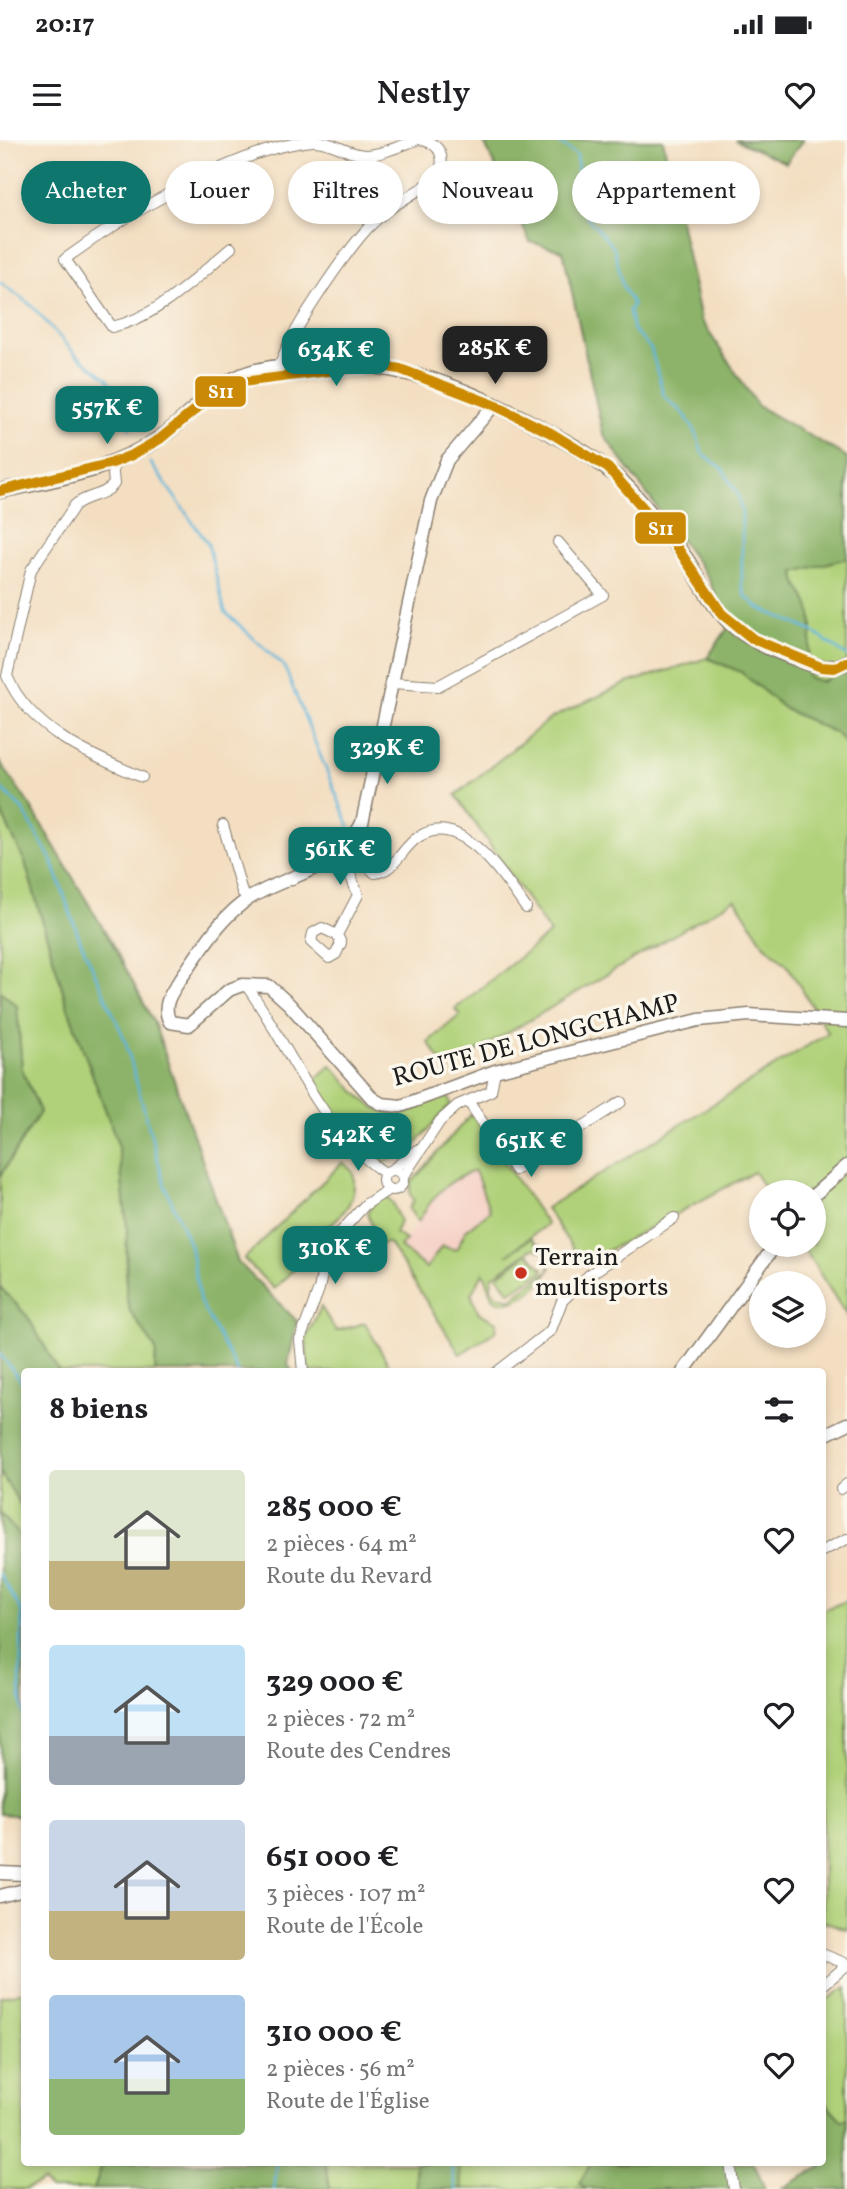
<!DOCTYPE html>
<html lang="fr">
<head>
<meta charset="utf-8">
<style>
  body { margin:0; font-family:Vollkorn,serif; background:#f2f2f2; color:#202124; height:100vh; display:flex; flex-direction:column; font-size:26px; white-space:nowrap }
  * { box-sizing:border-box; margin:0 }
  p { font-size:23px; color:#757577 }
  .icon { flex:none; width:38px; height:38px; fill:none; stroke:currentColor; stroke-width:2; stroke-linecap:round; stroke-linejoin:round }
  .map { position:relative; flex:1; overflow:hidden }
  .details { position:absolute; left:21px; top:1228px; width:805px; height:798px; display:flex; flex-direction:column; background:#fff; border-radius:7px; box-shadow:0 4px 10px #0003 }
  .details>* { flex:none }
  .banner { position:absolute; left:21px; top:21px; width:805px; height:63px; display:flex; gap:14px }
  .controls { position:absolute; left:749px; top:1040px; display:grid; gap:14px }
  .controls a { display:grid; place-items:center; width:77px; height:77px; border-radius:50%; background:#fff; box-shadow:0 4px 10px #0003; font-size:35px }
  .price { position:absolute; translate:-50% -60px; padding:0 16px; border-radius:14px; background:#0f766e; color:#fff; font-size:23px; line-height:46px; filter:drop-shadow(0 2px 4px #0008) }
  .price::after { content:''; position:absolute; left:50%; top:42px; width:21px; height:16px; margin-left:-10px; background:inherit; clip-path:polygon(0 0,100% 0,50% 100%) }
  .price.selected { background:#222; color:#fff }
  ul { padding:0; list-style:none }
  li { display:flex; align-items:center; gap:21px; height:175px; padding:0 28px }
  li span { display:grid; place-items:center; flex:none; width:196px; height:140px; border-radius:7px; color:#555 }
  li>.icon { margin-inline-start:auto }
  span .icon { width:84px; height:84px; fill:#fffc; stroke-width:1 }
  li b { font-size:30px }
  h2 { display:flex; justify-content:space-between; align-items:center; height:84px; padding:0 28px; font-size:30px }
  .chip { padding:0 24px; border-radius:32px; background:#fff; box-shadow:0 4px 10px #0003; font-size:24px; line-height:63px }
  .chip.selected { background:#0f766e; color:#fff }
  .status { display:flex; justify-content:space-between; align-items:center; height:49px; padding:0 35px; background:#fff; direction:ltr }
  .status svg { height:19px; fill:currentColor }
  header { display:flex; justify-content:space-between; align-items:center; height:91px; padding:0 28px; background:#fff; font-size:32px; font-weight:600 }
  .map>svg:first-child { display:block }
</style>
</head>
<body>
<div class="status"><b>20:17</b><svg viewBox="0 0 49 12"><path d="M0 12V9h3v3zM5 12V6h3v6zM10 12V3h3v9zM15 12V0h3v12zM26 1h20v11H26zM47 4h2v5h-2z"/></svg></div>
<header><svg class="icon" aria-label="menu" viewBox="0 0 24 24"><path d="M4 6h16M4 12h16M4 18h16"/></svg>Nestly<svg class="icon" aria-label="heart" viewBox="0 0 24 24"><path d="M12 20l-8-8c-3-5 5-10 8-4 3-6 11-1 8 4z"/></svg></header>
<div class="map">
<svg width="847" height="2049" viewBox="0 0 847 2049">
  <rect width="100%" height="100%" fill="#fbf7ec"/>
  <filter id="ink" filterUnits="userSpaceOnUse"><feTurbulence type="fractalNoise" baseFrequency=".0143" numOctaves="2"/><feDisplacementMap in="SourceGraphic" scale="14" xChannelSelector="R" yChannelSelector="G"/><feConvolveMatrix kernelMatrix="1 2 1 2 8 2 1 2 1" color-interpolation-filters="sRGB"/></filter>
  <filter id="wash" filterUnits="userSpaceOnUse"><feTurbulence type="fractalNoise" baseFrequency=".00686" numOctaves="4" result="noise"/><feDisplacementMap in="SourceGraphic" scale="28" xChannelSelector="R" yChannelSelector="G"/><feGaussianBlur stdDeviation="1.57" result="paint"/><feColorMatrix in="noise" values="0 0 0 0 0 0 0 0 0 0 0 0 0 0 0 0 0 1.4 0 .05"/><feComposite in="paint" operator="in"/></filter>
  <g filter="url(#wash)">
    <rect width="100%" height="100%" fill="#f3dec1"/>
    <polygon fill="#f6d1c6" points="472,1023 490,1071 466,1090 456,1110 442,1106 427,1129 400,1107 414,1088 435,1048"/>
    <g fill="#b0d179" stroke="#66764a" stroke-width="2" fill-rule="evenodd">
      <path d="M847,418v110c-13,7 -25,19 -39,9l-13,-105z"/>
      <polygon points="707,518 741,532 785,569 836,593 847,605 847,1176 801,1104 814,1104 814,1052 767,1052 754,1032 583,1124 546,1068 828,893 787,825 764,804 735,759 447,929 428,902 460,875 455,869 550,793 456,655 551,578 627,543"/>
      <polygon points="0,670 25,722 68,868 118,1004 127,1087 126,1155 130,1171 156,1210 155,1232 59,1232 28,1177 0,1147 0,1036 40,972 22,929 17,866 0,851"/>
      <path d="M331,925c18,19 46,58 75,48 14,-5 27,-14 40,-21l5,12 -38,43 -33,18 -26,-19 -42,-64z"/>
      <path d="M471,974l76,110 -40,31 24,-17 4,5 16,7c10,24 -34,59 -54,51 -12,-9 -6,-18 -14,-28l-12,21 8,19 18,9 -1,9 -36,23 -71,-111 -9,1 -13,-31 11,-16h9l6,6 7,19 -5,11 11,7 -6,7 26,21 16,-22 14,4 10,-20 24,-19 -15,-40c-29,9 -42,25 -57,51l-9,-13 5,-9 -4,-6 1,-11zM533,1108l13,4 4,7 -1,11 -38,29 -15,-4 -5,-7 1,-11z"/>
      <path d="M343,1022l10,10c7,36 -19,48 -43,70l5,6 -41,41 -30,-30z"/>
      <polygon points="528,1113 543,1129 542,1132 510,1152 498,1137 500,1134"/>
      <polygon points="321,1167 336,1191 365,1183 393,1232 308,1232 306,1197"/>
      <polygon points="0,1332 24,1370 24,1400 0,1373"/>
      <polygon points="847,1461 847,1789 823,1781 822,1470"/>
      <polygon points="847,1847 847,1978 842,1981 823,1960 823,1862"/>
      <polygon points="24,1851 24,2023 103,2023 94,2049 50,2049 43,2041 25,2049 0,2049 0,1857"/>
      <polygon points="326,2023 415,2023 417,2049 330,2049"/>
      <polygon points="459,2023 591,2023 579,2044 586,2049 463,2049"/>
    </g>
    <g fill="#8cb369" stroke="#546842" stroke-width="2">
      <path d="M483,0h180l38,180 57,86 89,51v101l-52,14c0,16 12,23 15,37 6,23 -4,45 -2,68l14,5 25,-14v77l-11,-12 -51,-24 -44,-37 -34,-14 23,-33 -23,-49 -104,-142 -40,-183 -33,-9z"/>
      <polygon points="735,0 803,0 786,23"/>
      <polygon points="0,622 31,667 116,810 154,883 238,1122 297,1181 288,1225 293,1232 155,1232 156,1210 130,1171 126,1155 127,1087 118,1004 68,868 25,722 0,670"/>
      <polygon points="0,851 17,866 22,929 40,972 0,1036"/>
      <polygon points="0,1147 28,1177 59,1232 24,1232 24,1370 0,1332"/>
      <polygon points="0,1373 24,1400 24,1676 0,1674"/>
      <polygon points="823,1960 842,1981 847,1978 847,2049 781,2049 821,2027"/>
      <polygon points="103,2023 326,2023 330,2049 94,2049"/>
      <polygon points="415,2023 459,2023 463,2049 417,2049"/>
      <polygon points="591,2023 754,2023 765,2049 586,2049 579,2044"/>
    </g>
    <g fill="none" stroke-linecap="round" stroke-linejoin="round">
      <g stroke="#5db5da" stroke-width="2.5">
        <polyline points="555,0 577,15 579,53 586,76 614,108 623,146 633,165 629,170 633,190 651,209 664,256 685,275 696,293 702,313 722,328 738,355 742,373 742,445 746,457 759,468 812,491 847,516"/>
        <polyline points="0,142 32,166 75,214 108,239 130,289"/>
        <polyline points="150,322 208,404 225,472 284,526 349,686"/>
        <polyline points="0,647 23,670 52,721 80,800 125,900 165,1046 190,1105 200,1162 238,1232"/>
        <polyline points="0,1214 24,1245"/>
        <polyline points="0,1434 22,1472 20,1548 24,1580"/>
        <polyline points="451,2023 456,2049"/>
        <polyline points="274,2049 277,2023"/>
      </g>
    </g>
  </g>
  <g filter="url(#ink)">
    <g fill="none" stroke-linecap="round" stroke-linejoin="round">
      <g stroke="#887d6e" stroke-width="12">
        <g id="minor">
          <path d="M231,108c-36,30 -73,69 -119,79l-47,-68c60,-44 174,-112 248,-118 18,-1 35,14 52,14 16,0 35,-9 51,-15"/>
          <path d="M293,201l1,24 -7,10 -7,-8c4,-27 67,-116 87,-138 19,-21 48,-36 71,-51 7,-19 5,-33 -16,-38"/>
          <path d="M112,323l2,21c-9,12 -27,11 -39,21l-44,65 -24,106c23,54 84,80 135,101"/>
          <polyline points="392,543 438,546 603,455 558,402"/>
          <polyline points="223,685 242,752 248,758"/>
          <path d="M353,702l14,24 8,7c22,-3 27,-27 45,-37 43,-26 86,44 106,72"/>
          <polyline points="337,795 322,788 313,793 311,802 329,818 336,814 341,803 337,795 358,755 342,713"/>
          <path d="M246,845c45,62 73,145 139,188"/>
          <polyline points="468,961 515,1030 621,962"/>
          <circle cx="393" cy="1040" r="10"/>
          <polyline points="392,1030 417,1010"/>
          <polyline points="403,1037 440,981 458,965 491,951 495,931"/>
          <polyline points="303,1232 300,1200 319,1149 328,1106 365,1065 389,1049"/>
          <polyline points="497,1232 551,1190 562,1161 589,1135 674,1078"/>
          <polyline points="841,1349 847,1344"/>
          <polyline points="822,1411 847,1399"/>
          <polyline points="822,1814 847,1824"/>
          <polyline points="822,1846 847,1825"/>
          <polyline points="730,2023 734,2049"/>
        </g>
      </g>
      <g stroke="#887d6e" stroke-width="15">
        <g id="tertiary">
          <path d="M494,265l-47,55 -16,41 -69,322c-23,49 -71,49 -112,75 -29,18 -47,49 -66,76 -10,15 -24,30 -14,48l19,3 40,-35 13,-5 27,1 20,18 84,95 9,5 19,2 94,-35 204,-51 50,-5 98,6"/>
          <polyline points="814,1055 847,1026"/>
          <polyline points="683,1232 776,1104"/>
          <polyline points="822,1296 847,1284"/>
          <polyline points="0,1733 24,1734"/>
          <polyline points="0,1756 24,1750"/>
        </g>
      </g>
      <g stroke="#887d6e" stroke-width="17">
        <path id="secondary" d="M0,351c53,-12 114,-21 160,-53 25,-17 47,-46 75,-59 21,-11 48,-13 72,-15 89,-7 168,28 245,70 29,16 55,31 77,55 20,22 40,46 57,70 15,23 28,51 50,69 17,14 40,23 61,31 16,7 34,13 50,3"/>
      </g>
      <use href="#minor" stroke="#fff" stroke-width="10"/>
      <use href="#tertiary" stroke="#fff" stroke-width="12"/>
      <use href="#secondary" stroke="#fff" stroke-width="14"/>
      <g stroke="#fbf7ec" stroke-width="16">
        <polyline id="bus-1" points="0,351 112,323 132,315 160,299 213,255 242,242 344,229 383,226 400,229 494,265 551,293 608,328 674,403 722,474 753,499 821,527 834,528 847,522"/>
      </g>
      <use href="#bus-1" stroke="#cb8a06" stroke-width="10"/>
    </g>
  </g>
  <circle fill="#c8321e" stroke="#fbf7ec" stroke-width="2.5" cx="521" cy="1133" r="7"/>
  <g text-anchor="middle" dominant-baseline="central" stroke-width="7" stroke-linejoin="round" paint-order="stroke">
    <g font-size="26" fill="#1c1c1c" stroke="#fbf7ec">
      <text transform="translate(536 901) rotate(-15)">ROUTE DE LONGCHAMP</text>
    </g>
    <g font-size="26" fill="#1c1c1c" stroke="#fbf7ec" text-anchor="start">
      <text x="535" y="1118">Terrain<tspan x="535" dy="30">multisports</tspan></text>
    </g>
  </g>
  <g stroke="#fbf7ec" stroke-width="2.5">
    <rect x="194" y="235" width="53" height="33" rx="7" fill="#cb8a06"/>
    <rect x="634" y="371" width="53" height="34" rx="7" fill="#cb8a06"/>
  </g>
  <g font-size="19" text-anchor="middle" font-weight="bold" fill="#fff">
    <text x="221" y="258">S11</text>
    <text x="661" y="395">S11</text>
  </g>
</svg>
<div class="controls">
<a><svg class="icon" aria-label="locate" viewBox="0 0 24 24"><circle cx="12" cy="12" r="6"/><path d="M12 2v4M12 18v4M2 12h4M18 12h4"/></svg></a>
<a><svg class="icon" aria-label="layers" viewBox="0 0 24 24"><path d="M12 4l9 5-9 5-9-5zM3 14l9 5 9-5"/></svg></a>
</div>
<b class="price selected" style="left:495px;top:246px">285K €</b>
<b class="price" style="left:336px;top:248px">634K €</b>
<b class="price" style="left:107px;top:306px">557K €</b>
<b class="price" style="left:387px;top:646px">329K €</b>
<b class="price" style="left:340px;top:747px">561K €</b>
<b class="price" style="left:358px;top:1033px">542K €</b>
<b class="price" style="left:531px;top:1039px">651K €</b>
<b class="price" style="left:335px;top:1146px">310K €</b>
<div class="banner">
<a class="chip selected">Acheter</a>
<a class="chip">Louer</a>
<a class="chip">Filtres</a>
<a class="chip">Nouveau</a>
<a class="chip">Appartement</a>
</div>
<section class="details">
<h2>8 biens<svg class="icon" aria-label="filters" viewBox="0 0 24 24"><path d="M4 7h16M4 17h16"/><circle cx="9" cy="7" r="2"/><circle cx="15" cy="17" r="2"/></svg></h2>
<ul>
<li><span style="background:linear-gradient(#dfe7d0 65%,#c2b280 0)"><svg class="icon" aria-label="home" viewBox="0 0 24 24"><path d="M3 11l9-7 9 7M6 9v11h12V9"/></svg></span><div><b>285 000 €</b><p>2 pièces · 64 m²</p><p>Route du Revard</p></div><svg class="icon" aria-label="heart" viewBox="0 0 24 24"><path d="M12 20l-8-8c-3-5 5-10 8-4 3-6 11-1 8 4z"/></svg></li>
<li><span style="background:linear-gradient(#bfe0f5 65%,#9aa5b1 0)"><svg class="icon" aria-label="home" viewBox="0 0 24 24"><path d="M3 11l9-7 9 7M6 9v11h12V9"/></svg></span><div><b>329 000 €</b><p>2 pièces · 72 m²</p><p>Route des Cendres</p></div><svg class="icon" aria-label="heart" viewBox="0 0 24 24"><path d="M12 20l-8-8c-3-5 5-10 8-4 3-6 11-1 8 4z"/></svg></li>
<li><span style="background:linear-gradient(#c9d6e8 65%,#c2b280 0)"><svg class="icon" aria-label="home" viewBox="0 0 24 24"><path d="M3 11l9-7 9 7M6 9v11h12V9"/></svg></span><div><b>651 000 €</b><p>3 pièces · 107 m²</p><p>Route de l'École</p></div><svg class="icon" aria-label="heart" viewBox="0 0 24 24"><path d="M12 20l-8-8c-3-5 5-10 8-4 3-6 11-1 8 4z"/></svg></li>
<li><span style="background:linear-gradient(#a9c7e8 60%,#8fb573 0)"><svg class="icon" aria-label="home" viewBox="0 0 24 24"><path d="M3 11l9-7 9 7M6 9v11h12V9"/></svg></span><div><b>310 000 €</b><p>2 pièces · 56 m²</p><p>Route de l'Église</p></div><svg class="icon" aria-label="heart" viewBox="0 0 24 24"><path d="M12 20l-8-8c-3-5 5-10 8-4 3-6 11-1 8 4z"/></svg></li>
</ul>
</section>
</div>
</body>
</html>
